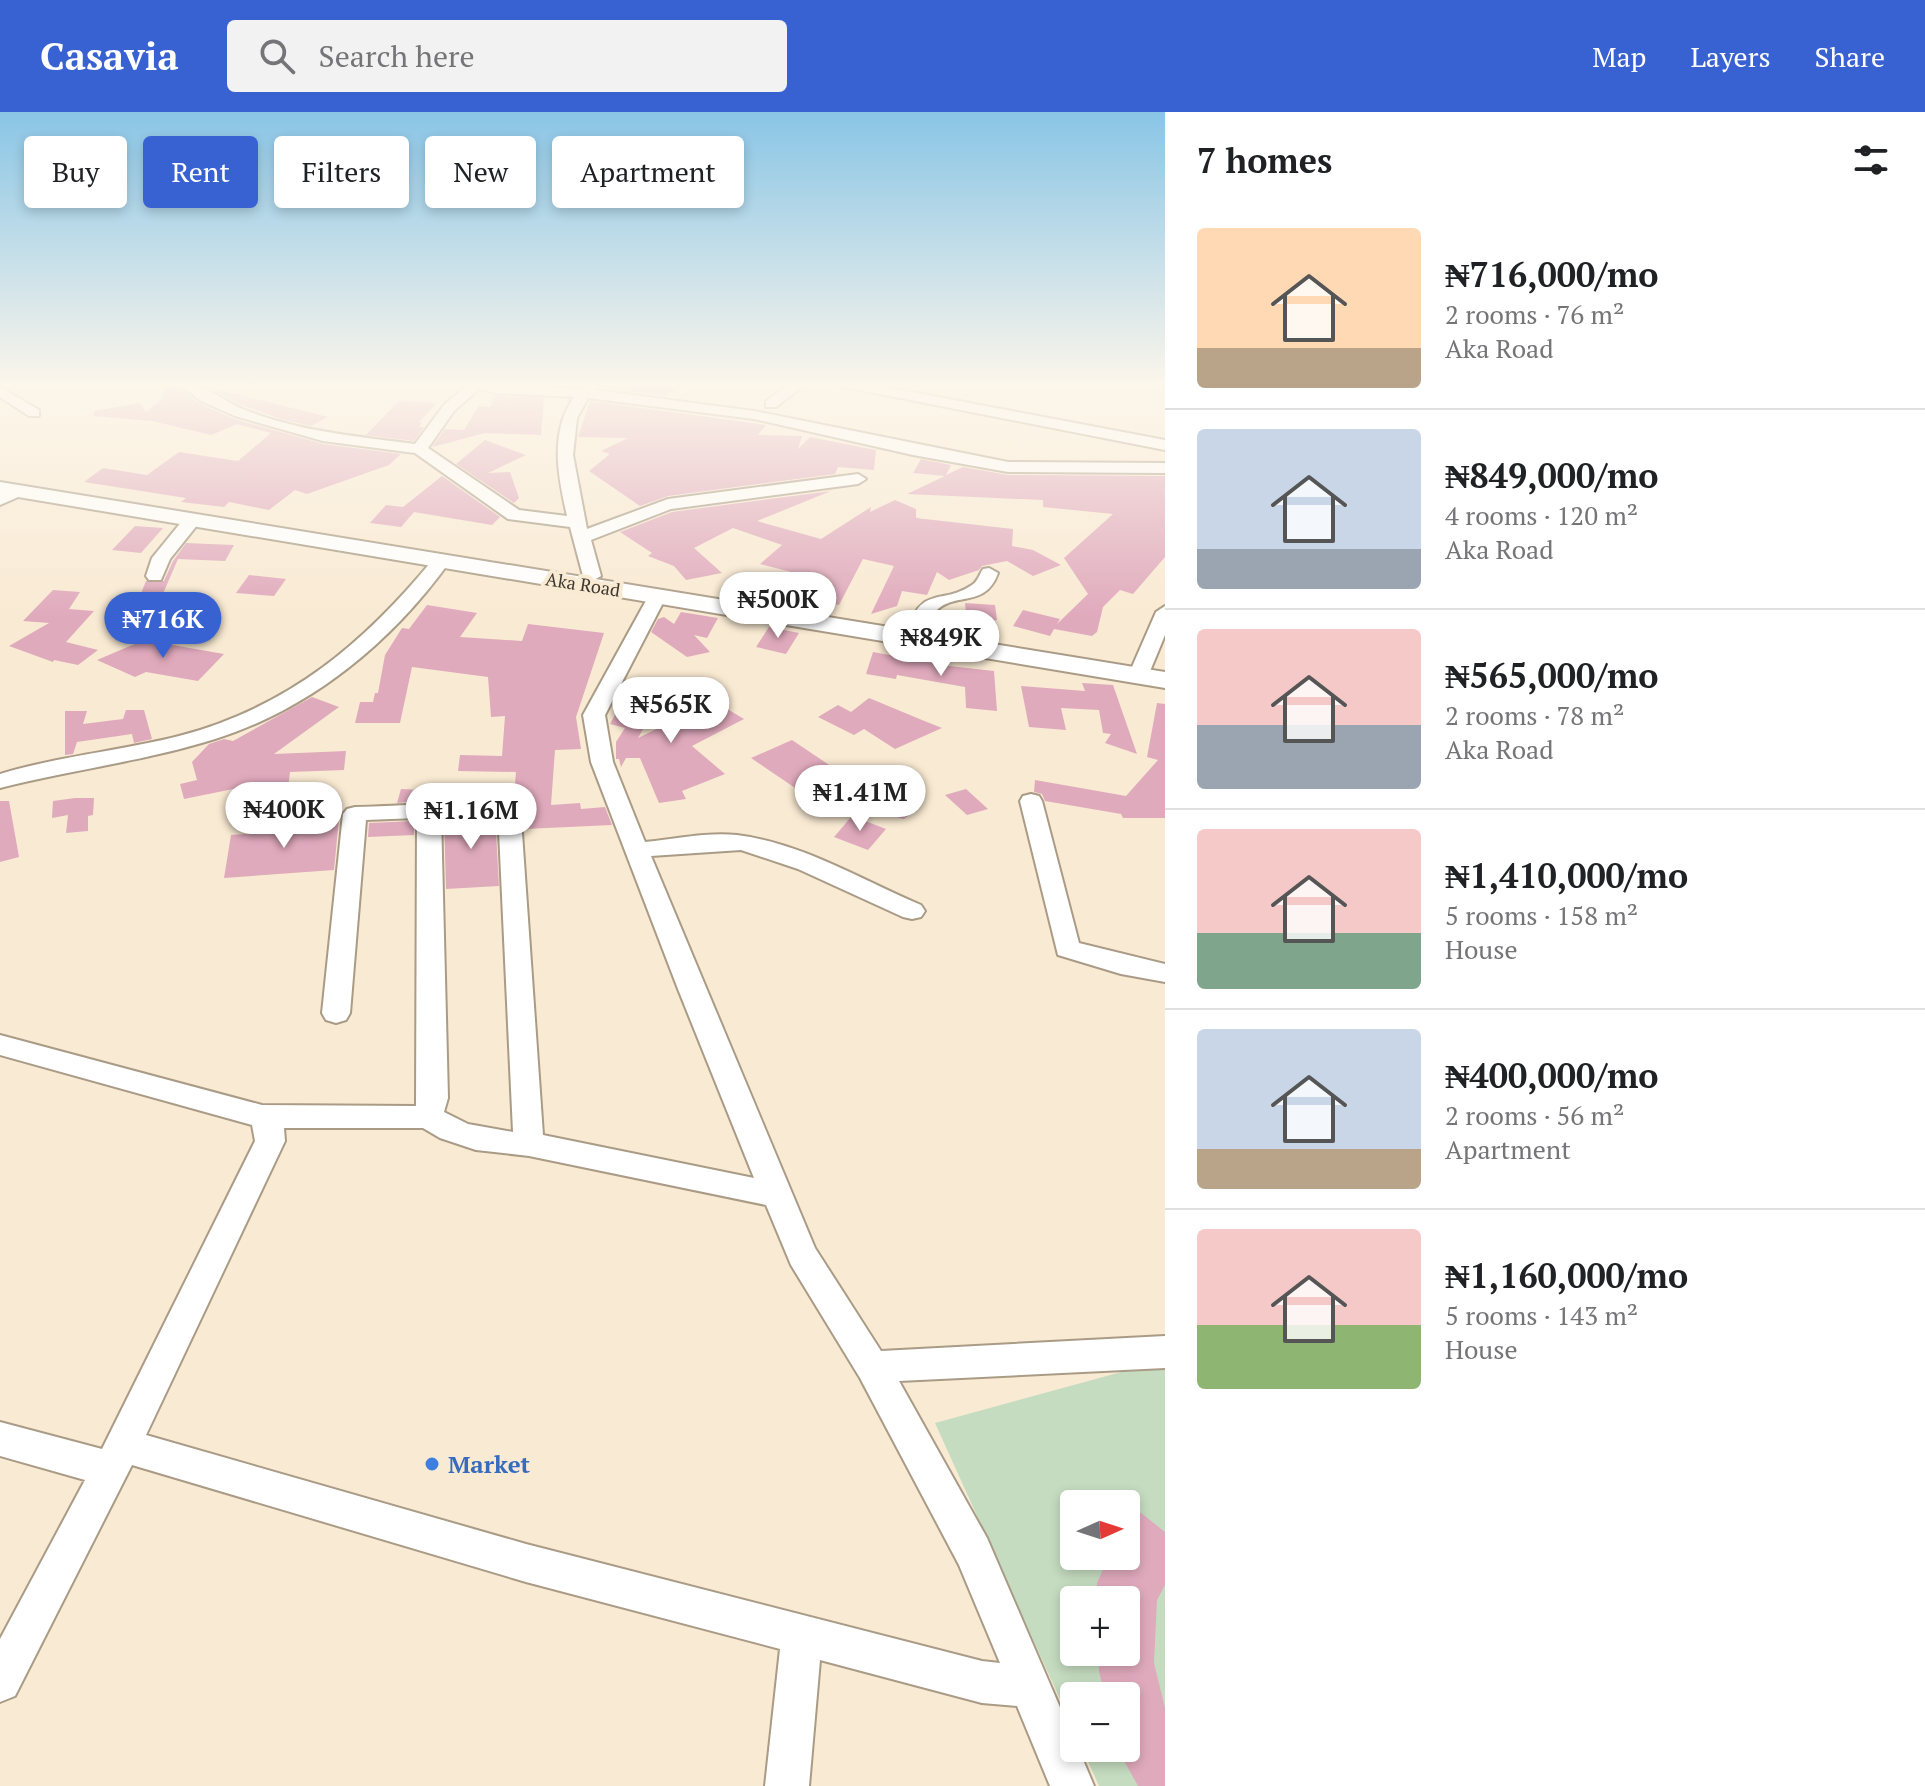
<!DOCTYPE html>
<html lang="en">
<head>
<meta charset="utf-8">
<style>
  body { margin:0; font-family:"PT Serif",serif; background:#f2f2f2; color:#202124; height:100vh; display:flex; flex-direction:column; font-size:30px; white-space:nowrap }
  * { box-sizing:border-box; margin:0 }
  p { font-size:26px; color:#757577 }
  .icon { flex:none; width:44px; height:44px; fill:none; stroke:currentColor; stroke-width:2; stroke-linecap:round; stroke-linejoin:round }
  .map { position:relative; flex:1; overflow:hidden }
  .side { display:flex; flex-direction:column; background:#fff; width:760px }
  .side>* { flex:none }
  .top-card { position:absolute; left:24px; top:24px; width:760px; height:72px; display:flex; gap:16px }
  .needle { width:52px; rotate:87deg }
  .controls { position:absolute; left:1060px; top:1378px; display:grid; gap:16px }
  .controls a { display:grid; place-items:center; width:80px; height:80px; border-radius:8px; background:#fff; box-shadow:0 4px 12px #0003; font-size:40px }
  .price { position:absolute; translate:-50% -68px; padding:0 18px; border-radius:28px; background:#fff; color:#222; font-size:26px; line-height:52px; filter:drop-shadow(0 2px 4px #0008) }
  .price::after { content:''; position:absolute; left:50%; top:48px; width:24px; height:18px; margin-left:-12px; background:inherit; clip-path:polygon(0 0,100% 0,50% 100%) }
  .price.selected { background:#3861d2; color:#fff }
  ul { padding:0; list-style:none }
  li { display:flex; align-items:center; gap:24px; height:200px; padding:0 32px }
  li+li { border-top:2px solid #e0e0e0 }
  li span { display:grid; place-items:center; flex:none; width:224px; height:160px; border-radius:8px; color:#555 }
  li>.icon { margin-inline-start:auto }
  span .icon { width:96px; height:96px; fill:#fffc; stroke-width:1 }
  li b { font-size:34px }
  h2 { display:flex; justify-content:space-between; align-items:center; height:96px; padding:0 32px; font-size:34px }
  .tag { padding:0 28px; border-radius:8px; background:#fff; box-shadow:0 4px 12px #0003; font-size:28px; line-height:72px }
  .tag.selected { background:#3861d2; color:#fff }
  header { display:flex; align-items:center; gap:48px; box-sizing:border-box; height:112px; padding:0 40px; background:#3861d2; color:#fff }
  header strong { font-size:38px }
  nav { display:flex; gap:44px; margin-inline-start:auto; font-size:28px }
  .search { width:560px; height:72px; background:#f2f2f2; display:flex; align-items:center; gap:20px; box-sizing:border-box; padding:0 28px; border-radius:8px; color:#757577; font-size:30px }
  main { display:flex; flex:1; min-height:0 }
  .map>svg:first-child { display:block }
</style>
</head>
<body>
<header>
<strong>Casavia</strong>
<div class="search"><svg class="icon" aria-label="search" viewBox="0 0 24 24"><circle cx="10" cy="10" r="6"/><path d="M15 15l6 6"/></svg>Search here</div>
<nav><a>Map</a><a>Layers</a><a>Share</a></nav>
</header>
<main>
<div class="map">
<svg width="1165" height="1674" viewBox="0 0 1165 1674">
  <rect width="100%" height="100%" fill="#f9ead3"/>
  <path fill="#c5dcc0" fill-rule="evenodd" d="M1165,1257v417h-66l-17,-38h44v-52h-52v34l-139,-307 190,-52zM1074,1392h52v52h-52zM1074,1488h52v52h-52z"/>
  <g fill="#e0aabd">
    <polygon points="609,270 691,270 666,284 605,276"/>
    <polygon points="217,272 216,277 328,305 311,314 281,307 239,292 204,273"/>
    <polygon points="166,274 177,274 200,292 234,307 323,332 401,342 389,353 307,382 295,378 269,398 229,390 224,395 181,390 186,386 84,370 103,356 147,363 179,340 238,349 271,321 237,312 211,323 152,309 94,304 94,299 140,291 146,300 163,286"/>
    <polygon points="494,284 544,286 541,323 485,321 432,335 445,317 464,318 479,294 490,295"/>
    <polygon points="399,289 437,291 419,310 422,311 419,315 424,315 414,329 366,323"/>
    <polygon points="590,289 766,313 758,323 802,324 798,337 810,325 876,338 874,358 838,355 835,362 668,384 640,394 589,359 610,342 601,339 628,326 578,325"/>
    <polygon points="485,328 526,343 488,361 510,360 519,386 514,391 456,352"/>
    <polygon points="921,347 951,353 946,363 963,355 1008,363 1165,364 1165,445 1133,482 1120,478 1103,495 1097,520 1092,524 1054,517 1050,524 1013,514 1023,498 1060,507 1057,512 1088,482 1064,446 1113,402 1043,395 1043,388 907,382 945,364 913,361"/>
    <polygon points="442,364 500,405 492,413 414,400 401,415 370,411 386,393 403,395"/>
    <polygon points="831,379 757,409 821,427 871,395 870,400 895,388 916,397 916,406 1013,417 1012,434 1033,438 1061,453 1033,464 1007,449 982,454 979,458 949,468 937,460 927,483 902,479 897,494 871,502 894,454 863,447 839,493 795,485 803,463 760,452 782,433 733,416 694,436 722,461 686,468 674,454 648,444 652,441 620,420 672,400"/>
    <polygon points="135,414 163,416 141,441 112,438"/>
    <polygon points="186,431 234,433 225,449 178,447 158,493 136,494 146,469 164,469 173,449"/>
    <polygon points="249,463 286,467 274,484 236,481"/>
    <polygon points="53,478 80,480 69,497 94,499 66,530 98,538 78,553 54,548 53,550 9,534 49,511 23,509"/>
    <polygon points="965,491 995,493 997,508 993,509 994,514 967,512"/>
    <polygon points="427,493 477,501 460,525 522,529 528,512 604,521 576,605 581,637 555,638 551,693 580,691 581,697 605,695 612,713 525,717 523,690 514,683 516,660 458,659 460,643 502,644 505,604 491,605 488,565 412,555 400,611 355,611 360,590 373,590 375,581 378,581 385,543 402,516 409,517"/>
    <polygon points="681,500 718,506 707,526 694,523 710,540 687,545 651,520 658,507 664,505 674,512"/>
    <polygon points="769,515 799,521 786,542 756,535"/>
    <polygon points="144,528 224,542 198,569 146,560 135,565 97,548"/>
    <polygon points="873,540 949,554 994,559 997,599 966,596 965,575 897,563 896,567 866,562"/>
    <polygon points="1082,571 1113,573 1137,642 1105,631 1111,622 1103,621 1099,598 1061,596 1066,618 1029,615 1021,574 1085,579"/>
    <polygon points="651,577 662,584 638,626 714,589 744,607 692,634 725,662 682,679 686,687 659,691 640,646 626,646 621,655 619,647 616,647 616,630 625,616 610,612 621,592 639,595"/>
    <polygon points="312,585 339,595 274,642 346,639 344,658 290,660 287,685 236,688 238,676 184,687 180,672 197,668 192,650 209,632 224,627 233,629"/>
    <polygon points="869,586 922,608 942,616 895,637 864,617 854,623 818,605 838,593 851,600"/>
    <polygon points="1157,591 1165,592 1165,706 1123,706 1121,702 1045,689 1042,682 1034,680 1035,668 1126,684 1158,648 1147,645"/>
    <polygon points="126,598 144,598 152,627 134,631 132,622 77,630 73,642 65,643 65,599 87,599 83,612 123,607"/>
    <polygon points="792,628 850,667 810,686 751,646"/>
    <polygon points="860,667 918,695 904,707 896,705 857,671"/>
    <polygon points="401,677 442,679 440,687 397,691"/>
    <polygon points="966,677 988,697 967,703 945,683"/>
    <polygon points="75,686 94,686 93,703 88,704 88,719 66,721 68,703 52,706 53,689"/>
    <polygon points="0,689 9,689 19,745 0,750"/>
    <polygon points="480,700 495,701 499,774 446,777 444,706"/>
    <polygon points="852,704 886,717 868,738 834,725"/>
    <polygon points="339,707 334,758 224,766 231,723 276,720 278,710"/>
    <polygon points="414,709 414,723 368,725 369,711"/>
    <polygon points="1131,1393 1165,1420 1165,1473 1157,1488 1154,1551 1165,1596 1165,1674 1138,1674 1117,1636 1126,1636 1126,1584 1105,1584 1099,1559 1098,1540 1126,1540 1126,1488 1097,1488 1097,1471 1109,1444 1126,1444 1126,1405"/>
  </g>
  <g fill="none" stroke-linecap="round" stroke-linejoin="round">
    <g stroke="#a99b86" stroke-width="4">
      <g id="minor">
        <path d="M177,270c21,-2 42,16 61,25 55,24 118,29 177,37l29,-39 22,-19 -5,-4 120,7 6,-7h13l-5,8 159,21 254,51 157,1v10l-157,-1 -95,-17 -159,-36 -166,-21 -11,20 -4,37 14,74 81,-30 190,-25 8,5 -8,5 -187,25 -80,31 10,36 -9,5 -9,-5 -13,-49 -62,-8 -93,-66 -92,-12 -88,-25 -34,-15zM479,277l17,4 78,4c-25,36 -16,79 -7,119l-48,-6 -91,-62 26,-37z"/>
        <polygon points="793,270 808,270 776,295 766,295 766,289"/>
        <polygon points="832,270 859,270 1165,328 1165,338 839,274"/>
        <polygon points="0,275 39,298 39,304 29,304 0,285"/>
        <polygon points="19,374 27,379 25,382 0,393 0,382"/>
        <polygon points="193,402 202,407 170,447 161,468 149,468 146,464 152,446 187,403"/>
        <path d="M441,444l9,5c-58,81 -139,148 -235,178 -70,22 -144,31 -215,49v-14c59,-18 120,-23 179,-38 110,-29 186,-93 256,-179z"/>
        <path d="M989,456l9,5c-13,36 -42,18 -62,38 -7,6 -7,16 -11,23h-14l-3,-4c13,-45 35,-25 64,-45 6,-4 7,-10 11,-16z"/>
        <path d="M657,479l9,6 -61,118 8,47 32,80c30,-3 62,-10 92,-7 65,8 125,45 184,70l4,6 -4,6 -9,2 -9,-2 -105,-48 -57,-19 -90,6 164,392 66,103 284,-15v32l-266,13 88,157 87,202v8h4l16,38h-44l-33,-80 -35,-3 -162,-43 -11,126h-44l15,-137 -254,-67 -394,-117 -117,231 -15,6v-63l85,-159 -85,-24v-34l102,27 153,-308 -3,-16 -252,-70v-20l262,70 154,1 1,-288 -51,2 -16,193 -4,7 -10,3 -10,-3 -4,-7 21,-199 4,-5 8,-2c25,-1 50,-1 75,-4 30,-4 57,-11 87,-4l3,5 23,331 211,43 -76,-189 -87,-227 -8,-47 65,-118zM480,697l18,1 15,322 -45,-8 -24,-12 4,-14 -7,-283zM284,1016h139l17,10 36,12 53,6 237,49 25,60 69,113 99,187 41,98 -18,-2 -456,-117 -380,-109 139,-294z"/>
        <polygon points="1165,494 1165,523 1148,564 1145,568 1131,568 1128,564 1156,500"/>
        <polygon points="1031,682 1039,684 1042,689 1079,831 1165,852 1165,870 1121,862 1058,843 1020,689 1023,684"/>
      </g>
    </g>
    <g stroke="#a99b86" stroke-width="4">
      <polygon id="major" points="0,370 1165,560 1165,576 0,382"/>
    </g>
    <use href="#minor" fill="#fff" fill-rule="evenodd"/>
    <use href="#major" fill="#fff" fill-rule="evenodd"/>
  </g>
  <linearGradient id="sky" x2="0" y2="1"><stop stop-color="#89c5e6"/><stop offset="0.54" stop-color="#fcf6eb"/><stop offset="1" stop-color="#fcf6eb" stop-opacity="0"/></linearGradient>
  <rect width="1165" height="504" fill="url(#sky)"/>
  <circle fill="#3f7fe0" stroke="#f9ead3" stroke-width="3" cx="432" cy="1352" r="8"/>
  <g text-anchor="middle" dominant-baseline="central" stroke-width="8" stroke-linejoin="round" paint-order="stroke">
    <g font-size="18" fill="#3d372e" stroke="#f9ead3">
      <text transform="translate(583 472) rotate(9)">Aka Road</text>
    </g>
    <g font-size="24" font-weight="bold" fill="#366cbe" stroke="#f9ead3" text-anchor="start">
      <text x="448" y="1352">Market</text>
    </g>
  </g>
</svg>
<div class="controls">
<a><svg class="needle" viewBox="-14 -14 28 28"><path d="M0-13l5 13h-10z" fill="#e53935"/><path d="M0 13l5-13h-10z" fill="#757577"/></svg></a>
<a>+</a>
<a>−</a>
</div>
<b class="price" style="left:778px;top:528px">₦500K</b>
<b class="price selected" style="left:163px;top:548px">₦716K</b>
<b class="price" style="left:941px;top:566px">₦849K</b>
<b class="price" style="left:671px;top:633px">₦565K</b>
<b class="price" style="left:860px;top:721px">₦1.41M</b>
<b class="price" style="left:284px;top:738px">₦400K</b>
<b class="price" style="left:471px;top:739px">₦1.16M</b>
<div class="top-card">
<a class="tag">Buy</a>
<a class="tag selected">Rent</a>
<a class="tag">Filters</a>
<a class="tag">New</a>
<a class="tag">Apartment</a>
</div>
</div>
<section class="side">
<h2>7 homes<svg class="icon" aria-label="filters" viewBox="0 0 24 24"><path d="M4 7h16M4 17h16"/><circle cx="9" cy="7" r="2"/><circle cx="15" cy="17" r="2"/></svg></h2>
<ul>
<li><span style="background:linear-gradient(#ffd9b3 75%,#b9a48a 0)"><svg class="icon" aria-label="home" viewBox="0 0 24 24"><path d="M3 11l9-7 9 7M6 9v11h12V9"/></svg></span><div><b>₦716,000/mo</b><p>2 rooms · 76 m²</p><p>Aka Road</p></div></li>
<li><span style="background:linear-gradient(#c9d6e8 75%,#9aa5b1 0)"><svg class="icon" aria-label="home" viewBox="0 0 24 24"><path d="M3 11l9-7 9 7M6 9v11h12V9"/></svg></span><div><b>₦849,000/mo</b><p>4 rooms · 120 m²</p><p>Aka Road</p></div></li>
<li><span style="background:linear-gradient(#f6c9c9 60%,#9aa5b1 0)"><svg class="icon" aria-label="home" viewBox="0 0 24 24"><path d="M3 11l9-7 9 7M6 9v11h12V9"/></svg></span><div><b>₦565,000/mo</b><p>2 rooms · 78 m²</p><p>Aka Road</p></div></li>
<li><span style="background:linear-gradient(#f6c9c9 65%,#7fa58c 0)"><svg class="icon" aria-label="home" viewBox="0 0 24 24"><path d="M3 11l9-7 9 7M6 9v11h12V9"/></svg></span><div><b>₦1,410,000/mo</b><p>5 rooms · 158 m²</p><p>House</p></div></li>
<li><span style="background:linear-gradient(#c9d6e8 75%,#b9a48a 0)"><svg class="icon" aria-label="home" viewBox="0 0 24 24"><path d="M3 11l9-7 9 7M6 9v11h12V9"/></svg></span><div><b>₦400,000/mo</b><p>2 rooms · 56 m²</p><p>Apartment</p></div></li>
<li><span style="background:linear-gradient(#f6c9c9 60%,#8fb573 0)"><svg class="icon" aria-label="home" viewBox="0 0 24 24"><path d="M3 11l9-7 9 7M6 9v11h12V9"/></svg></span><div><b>₦1,160,000/mo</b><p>5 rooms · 143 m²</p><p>House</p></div></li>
</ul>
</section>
</main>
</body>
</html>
